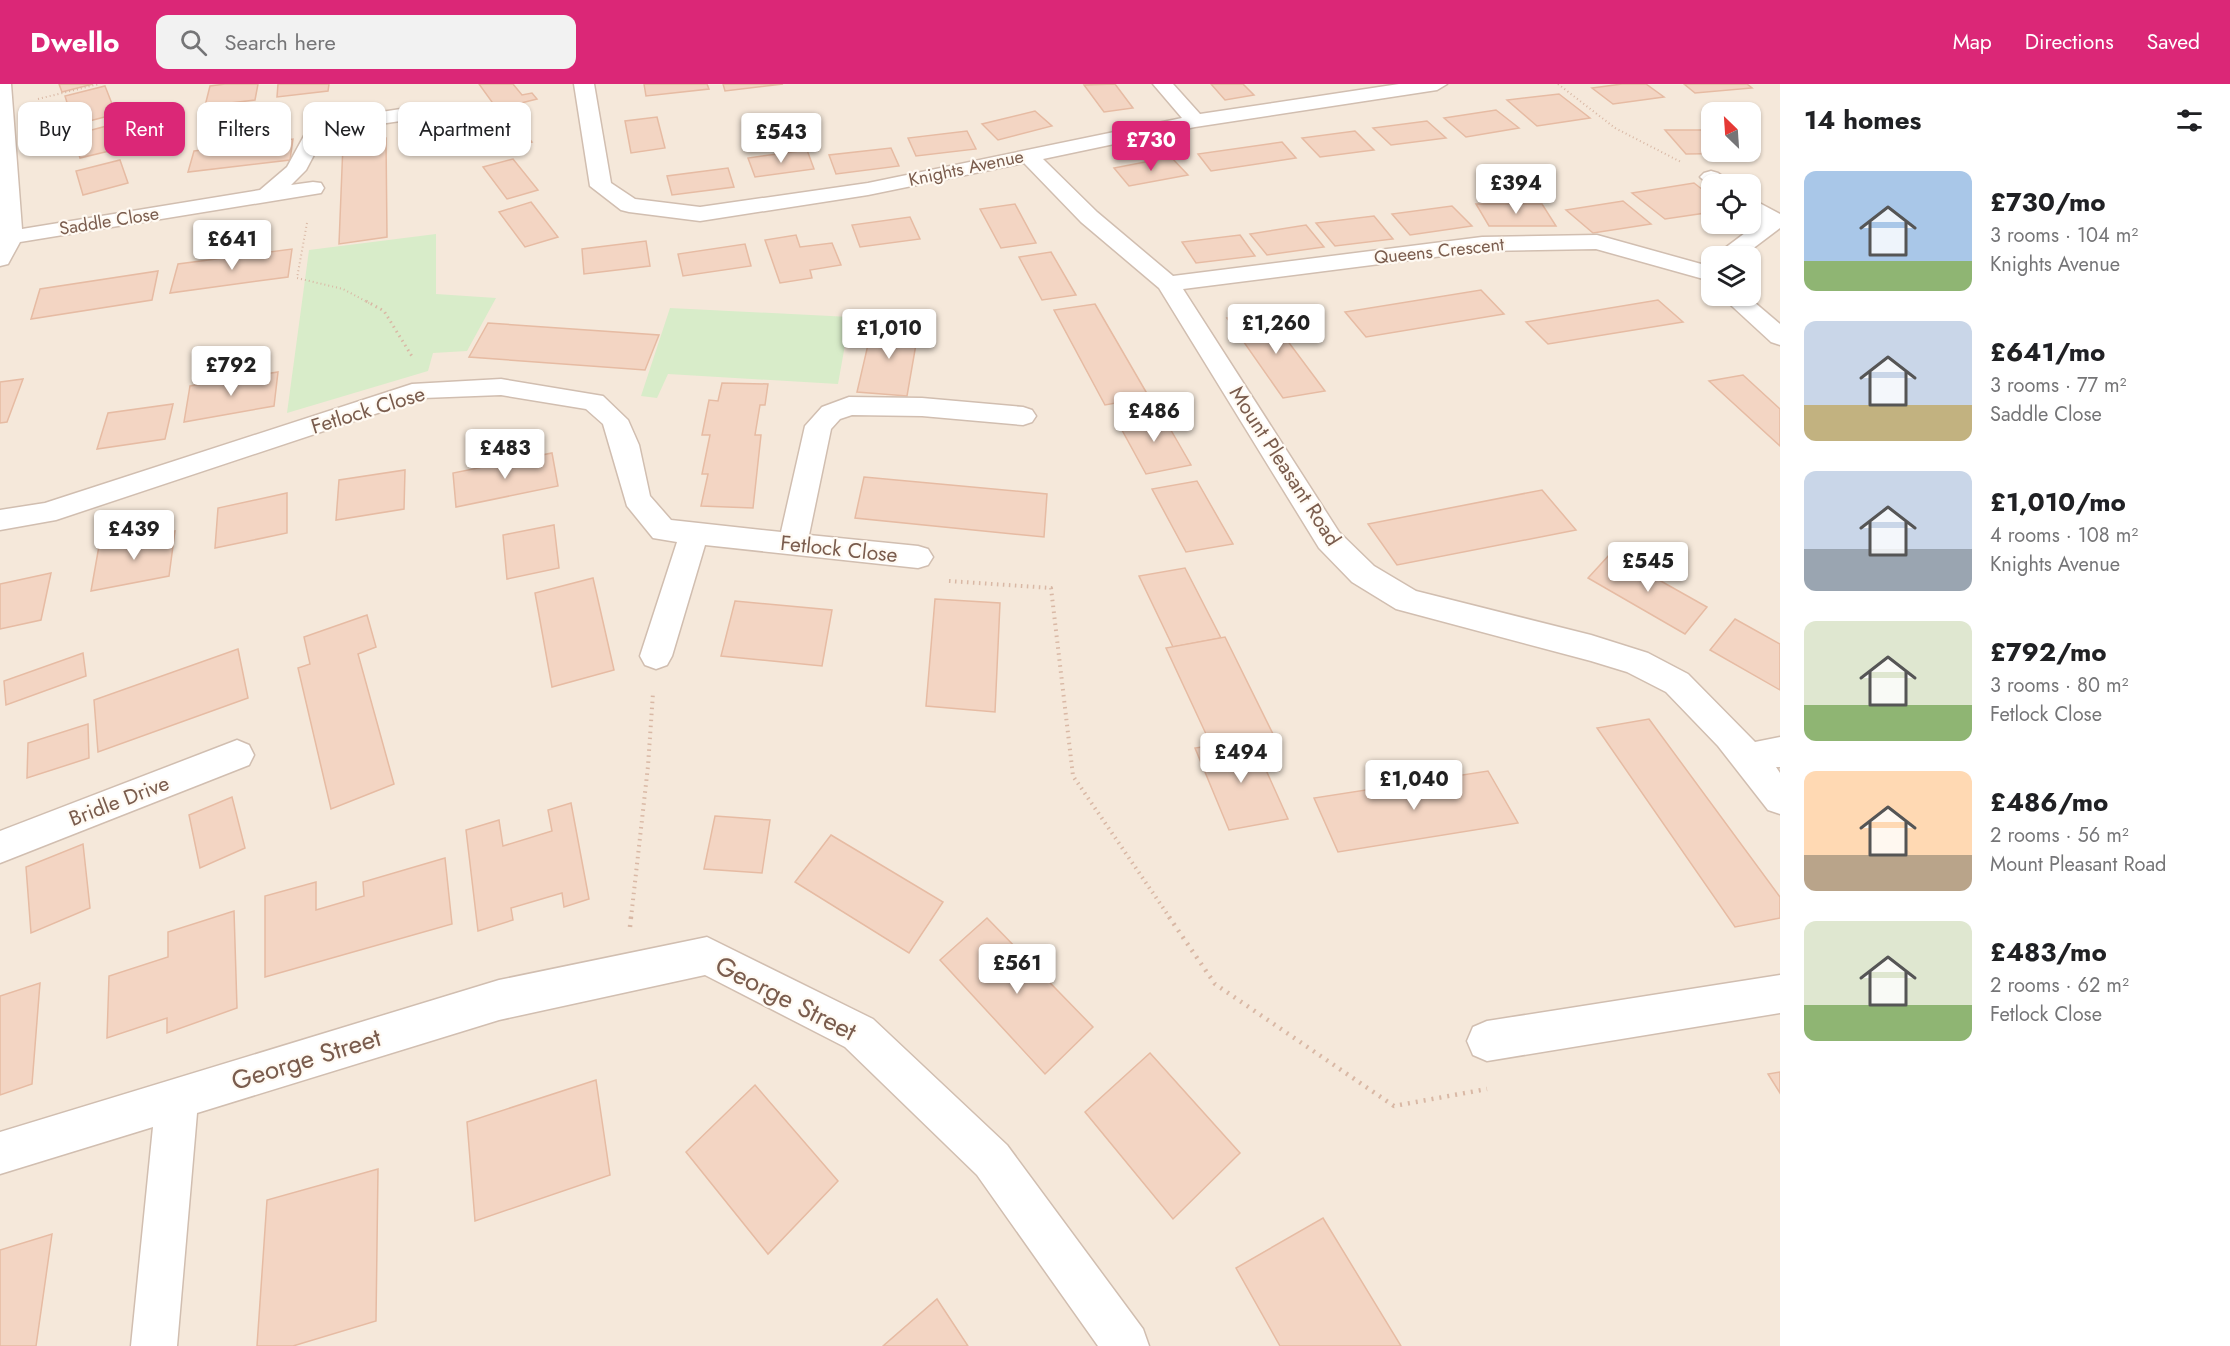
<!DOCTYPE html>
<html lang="en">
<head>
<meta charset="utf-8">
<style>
  body { margin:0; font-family:Jost,sans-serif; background:#f2f2f2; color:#202124; height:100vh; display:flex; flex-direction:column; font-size:22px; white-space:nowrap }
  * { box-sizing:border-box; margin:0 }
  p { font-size:20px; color:#757577 }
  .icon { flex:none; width:33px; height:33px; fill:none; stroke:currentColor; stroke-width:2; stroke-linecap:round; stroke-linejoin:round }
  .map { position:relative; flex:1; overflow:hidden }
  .drawer { display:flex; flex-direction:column; background:#fff; width:450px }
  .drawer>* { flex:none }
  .banner { position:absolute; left:18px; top:18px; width:570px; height:54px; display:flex; gap:12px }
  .needle { width:39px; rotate:335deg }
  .tools { position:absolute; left:1701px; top:18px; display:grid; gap:12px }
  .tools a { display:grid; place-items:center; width:60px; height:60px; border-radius:12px; background:#fff; box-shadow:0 2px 4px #0004; font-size:30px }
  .price { position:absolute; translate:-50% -51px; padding:0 14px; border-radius:6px; background:#fff; color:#222; font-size:20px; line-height:39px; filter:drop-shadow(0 2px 3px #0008) }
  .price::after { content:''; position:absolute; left:50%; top:36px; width:18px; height:14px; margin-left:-9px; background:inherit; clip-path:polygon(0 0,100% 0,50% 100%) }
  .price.active { background:#db2777; color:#fff }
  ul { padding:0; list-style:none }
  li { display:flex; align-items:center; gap:18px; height:150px; padding:0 24px }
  li span { display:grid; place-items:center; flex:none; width:168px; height:120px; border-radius:12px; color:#555 }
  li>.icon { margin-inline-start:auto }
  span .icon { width:72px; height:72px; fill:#fffc; stroke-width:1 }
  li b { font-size:26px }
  h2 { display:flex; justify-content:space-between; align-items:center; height:72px; padding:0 24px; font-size:26px }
  .tag { padding:0 21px; border-radius:12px; background:#fff; box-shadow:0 2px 4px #0004; font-size:21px; line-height:54px }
  .tag.active { background:#db2777; color:#fff }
  header { display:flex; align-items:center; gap:36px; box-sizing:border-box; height:84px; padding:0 30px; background:#db2777; color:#fff }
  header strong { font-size:28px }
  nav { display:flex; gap:33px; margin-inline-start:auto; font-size:21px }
  .search { width:420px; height:54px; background:#f2f2f2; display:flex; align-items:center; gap:15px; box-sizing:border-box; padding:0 21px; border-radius:12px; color:#757577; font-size:22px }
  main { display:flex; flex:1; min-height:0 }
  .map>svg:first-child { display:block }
</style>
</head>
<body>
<header>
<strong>Dwello</strong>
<div class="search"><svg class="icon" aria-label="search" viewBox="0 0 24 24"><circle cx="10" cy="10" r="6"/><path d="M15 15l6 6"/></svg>Search here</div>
<nav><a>Map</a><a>Directions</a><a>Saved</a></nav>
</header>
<main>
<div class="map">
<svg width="1780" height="1262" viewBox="0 0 1780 1262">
  <rect width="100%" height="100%" fill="#fdf6ec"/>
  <path fill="#f5e8da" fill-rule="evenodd" d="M0,0h1780v1262h-1780zM1712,28h38v40h-38zM1712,100h38v40h-38zM1712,172h38v40h-38z"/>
  <g fill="#d8ecc9">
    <polygon points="436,150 436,210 496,214 467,267 433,269 428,287 287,329 309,166"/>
    <polygon points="670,224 850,233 838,300 668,290 657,314 641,312"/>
  </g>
  <g fill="#f3d5c3" stroke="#e6bba3" stroke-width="1.5">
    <polygon points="59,0 93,0 62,8"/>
    <polygon points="225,0 258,0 255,16 205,22 210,2"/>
    <polygon points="278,0 329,0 328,7 277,13"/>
    <polygon points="479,0 513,0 522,11 532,9 537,15 497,25"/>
    <polygon points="644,0 707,0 709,5 646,12"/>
    <polygon points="723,0 783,0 725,7"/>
    <polygon points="1115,0 1133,24 1104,28 1084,1"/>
    <polygon points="1211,0 1243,0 1254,11 1225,16"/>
    <polygon points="1622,0 1646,0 1664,13 1613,20 1592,4"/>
    <polygon points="1684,0 1747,0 1752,4 1695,9"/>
    <polygon points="105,2 116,30 74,41 65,12"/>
    <polygon points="1559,10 1590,34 1537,42 1507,16"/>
    <polygon points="1496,26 1519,44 1466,53 1444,34"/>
    <polygon points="1035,27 1052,42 998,56 982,40"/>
    <polygon points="510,31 532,58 501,67 480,40"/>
    <polygon points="657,33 665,64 631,69 625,37"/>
    <polygon points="1427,37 1446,54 1391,61 1373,44"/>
    <polygon points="114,40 122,64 80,74 73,51"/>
    <polygon points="1665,46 1712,46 1712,68 1750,68 1750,61 1759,69 1686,70"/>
    <polygon points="967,47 976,65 916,72 908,54"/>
    <polygon points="1355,47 1374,66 1320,73 1302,54"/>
    <polygon points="386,54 387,153 339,160 343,60"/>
    <polygon points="293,55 290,76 188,88 194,67"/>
    <polygon points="1282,58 1296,74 1211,87 1198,70"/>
    <polygon points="891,64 899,82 836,90 829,71"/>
    <polygon points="807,66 814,85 755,93 748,74"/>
    <polygon points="1171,73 1188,91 1129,102 1114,84"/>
    <polygon points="513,75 538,106 507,115 483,83"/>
    <polygon points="120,76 128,99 83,111 76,87"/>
    <polygon points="728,84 734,103 672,111 667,92"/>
    <polygon points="1694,99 1712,113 1712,128 1665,135 1632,109"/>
    <polygon points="1623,117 1651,140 1593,149 1566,126"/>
    <polygon points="531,118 558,153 525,163 499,128"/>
    <polygon points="1015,120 1036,159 1001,164 980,125"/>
    <polygon points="1476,120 1542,120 1556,142 1489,142"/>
    <polygon points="1452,122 1472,142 1410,151 1392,130"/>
    <polygon points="1374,132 1393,155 1335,162 1316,139"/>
    <polygon points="910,133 920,155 860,163 852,141"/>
    <polygon points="1306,141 1324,163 1267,171 1250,150"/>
    <polygon points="796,151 800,163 832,159 841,181 810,186 812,194 780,199 765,156"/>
    <polygon points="1240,151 1255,172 1196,179 1182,158"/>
    <polygon points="646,157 650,182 584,190 582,165"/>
    <polygon points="745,160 751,182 683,192 678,170"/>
    <polygon points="292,165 288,193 170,209 178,180"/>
    <polygon points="1051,168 1076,211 1042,216 1019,173"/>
    <polygon points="158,187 152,216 31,235 40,205"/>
    <polygon points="1481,206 1504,230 1366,253 1345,228"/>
    <polygon points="1658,216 1683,238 1548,260 1526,238"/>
    <polygon points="1095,220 1149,313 1105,321 1054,226"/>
    <polygon points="1266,228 1325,307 1283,314 1227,234"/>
    <polygon points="488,239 659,251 645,286 469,273"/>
    <polygon points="873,239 919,243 907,312 857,308"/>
    <polygon points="278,288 274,322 184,338 190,302"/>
    <polygon points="1743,291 1780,325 1780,362 1709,297"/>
    <polygon points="23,295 7,338 0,339 0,298"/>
    <polygon points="722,299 768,300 765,321 760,321 755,351 761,351 753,424 701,422 708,390 702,390 710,351 702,351 709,316 718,317"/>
    <polygon points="173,320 165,355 97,365 108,329"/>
    <polygon points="1161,329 1191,381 1146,390 1117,337"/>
    <polygon points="552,369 558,402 456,423 453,389"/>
    <polygon points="405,386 404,425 336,436 339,396"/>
    <polygon points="864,393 1047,410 1044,453 855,434"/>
    <polygon points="1197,397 1233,460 1186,468 1152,405"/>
    <polygon points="1542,406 1576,446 1397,481 1368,440"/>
    <polygon points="287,409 287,449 215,464 218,424"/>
    <polygon points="554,441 559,484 507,495 503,451"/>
    <polygon points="175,447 169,492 91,507 99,462"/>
    <polygon points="1611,469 1707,523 1685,550 1588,494"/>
    <polygon points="1185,484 1221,554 1173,563 1139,492"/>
    <polygon points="51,489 41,536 0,545 0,500"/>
    <polygon points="593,494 614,586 552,603 535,509"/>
    <polygon points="935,515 1000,519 995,628 926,622"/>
    <polygon points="735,517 832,526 822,582 721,572"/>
    <polygon points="367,531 376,563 358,570 394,700 331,725 298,584 310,580 304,553"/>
    <polygon points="1735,535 1780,560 1780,606 1710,566"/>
    <polygon points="1225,553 1275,654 1213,665 1166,564"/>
    <polygon points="238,565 248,614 98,668 94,616"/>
    <polygon points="83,569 86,592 6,621 4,597"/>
    <polygon points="1649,635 1780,813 1780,834 1735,843 1597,644"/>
    <polygon points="88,640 89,674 27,694 28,659"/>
    <polygon points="1252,655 1288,735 1229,746 1195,664"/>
    <polygon points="1488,687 1518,739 1338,768 1314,714"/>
    <polygon points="232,713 245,764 200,784 189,731"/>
    <polygon points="571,719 589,815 564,823 562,809 511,824 513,836 478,847 466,746 499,736 503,762 552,747 548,726"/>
    <polygon points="715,732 770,736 762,789 704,785"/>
    <polygon points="831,751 943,818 909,869 795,798"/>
    <polygon points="83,760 90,824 31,849 26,783"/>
    <polygon points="445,774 452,840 265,893 265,812 316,798 316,826 364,812 363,798"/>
    <polygon points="234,827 237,924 167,949 167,934 107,954 109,892 168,873 168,848"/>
    <polygon points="987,834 1093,943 1045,990 940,876"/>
    <polygon points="40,899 32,1000 0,1011 0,912"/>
    <polygon points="1150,969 1240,1069 1173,1135 1085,1028"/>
    <polygon points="1780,988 1780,1009 1768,990"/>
    <polygon points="596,996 610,1091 475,1137 467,1038"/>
    <polygon points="755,1001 838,1097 768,1170 686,1068"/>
    <polygon points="378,1085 376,1237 293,1262 257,1262 267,1116"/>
    <polygon points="1323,1134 1401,1262 1280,1262 1236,1184"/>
    <polygon points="52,1150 36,1262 0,1262 0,1166"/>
    <polygon points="937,1215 968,1262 883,1262"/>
  </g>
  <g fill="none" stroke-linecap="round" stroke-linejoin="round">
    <g stroke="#d1beb0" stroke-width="3">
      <g id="minor">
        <polygon points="0,0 11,0 22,145 260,106 287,83 311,39 407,24 414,26 417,30 414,34 407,36 326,48 306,86 291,101 313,98 321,99 324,104 321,109 20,158 8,180 0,182"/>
        <polygon points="574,0 594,0 611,99 635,115 700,123 868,99 1182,34 1153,0 1173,0 1200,30 1399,0 1447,0 1437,6 1195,43 1043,75 1097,128 1173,192 1482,153 1597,151 1712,183 1712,195 1707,196 1596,165 1482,167 1183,205 1339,448 1374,482 1416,507 1591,551 1648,569 1688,590 1755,658 1780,653 1780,683 1776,683 1780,689 1780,730 1768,726 1718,662 1666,608 1627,588 1591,577 1396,525 1352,498 1319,464 1159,204 1081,138 1024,79 868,111 700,137 629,128 621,126 590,102"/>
        <polygon points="1711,87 1718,89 1733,100 1712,103 1700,93 1704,89"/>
        <polygon points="1750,114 1780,130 1780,144 1743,172 1718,172 1721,167 1761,137 1750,130"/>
        <polygon points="1721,212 1747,212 1780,240 1780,261 1771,258"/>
        <polygon points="501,295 603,312 628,336 639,361 650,412 671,436 781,448 805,342 822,323 849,313 922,314 1023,323 1032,326 1036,332 1032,338 1023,341 922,332 852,331 840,335 831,345 809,451 918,462 928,465 933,473 928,481 918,484 705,461 672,572 667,581 656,585 645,581 640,572 677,458 653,454 627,422 603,340 586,325 501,311 423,314 56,436 0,446 0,426 45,419 412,300"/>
        <polygon points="237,656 249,661 254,671 249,681 0,779 0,747"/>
        <polygon points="707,853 873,935 1007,1061 1143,1245 1149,1262 1098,1262 977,1091 845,963 705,891 499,936 197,1029 177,1262 131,1262 153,1043 0,1090 0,1048 499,896"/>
        <polygon points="1780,891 1780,929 1487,977 1473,971 1467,957 1473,943 1487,937"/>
      </g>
    </g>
    <g stroke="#d9b8a5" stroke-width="2" stroke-dasharray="1 3" stroke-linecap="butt">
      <polyline points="1558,0 1615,44 1681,78"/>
      <polyline points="38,15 99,0"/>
      <polyline points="307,139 297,194 343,205 369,219"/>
    </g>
    <polyline stroke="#d9b8a5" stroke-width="3" stroke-dasharray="1.5 4" stroke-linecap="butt" points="366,217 384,227 413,274"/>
    <g stroke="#d9b8a5" stroke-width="4" stroke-dasharray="1.5 4.5" stroke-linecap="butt">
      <polyline points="949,497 1051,504 1073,692 1170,834"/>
      <polyline points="631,834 648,682 653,609"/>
    </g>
    <g stroke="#d9b8a5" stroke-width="4.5" stroke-dasharray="2 6" stroke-linecap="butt">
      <polyline points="1169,833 1215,900 1394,1022 1487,1005"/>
      <polyline points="630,843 631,833"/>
    </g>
    <use href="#minor" fill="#fff" fill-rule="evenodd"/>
  </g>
  <g text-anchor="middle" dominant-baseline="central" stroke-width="4.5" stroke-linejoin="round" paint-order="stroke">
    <g font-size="18" fill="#7a5c4d" stroke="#fffaf3">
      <text transform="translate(966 84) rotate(-12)">Knights Avenue</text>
      <text transform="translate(109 137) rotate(-9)">Saddle Close</text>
      <text transform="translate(1439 167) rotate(-6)">Queens Crescent</text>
    </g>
    <g font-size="21" fill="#7a5c4d" stroke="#fffaf3">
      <text transform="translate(368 326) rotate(-17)">Fetlock Close</text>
      <text transform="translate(1285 382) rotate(57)">Mount Pleasant Road</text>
      <text transform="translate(839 465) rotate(6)">Fetlock Close</text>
      <text transform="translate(119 717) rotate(-21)">Bridle Drive</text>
    </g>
    <g font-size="26" fill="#7a5c4d" stroke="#fffaf3">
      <text transform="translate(786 914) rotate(27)">George Street</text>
      <text transform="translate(306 975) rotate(-17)">George Street</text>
    </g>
  </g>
</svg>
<div class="tools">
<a><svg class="needle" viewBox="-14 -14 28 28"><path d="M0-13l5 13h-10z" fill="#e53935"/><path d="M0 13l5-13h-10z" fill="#757577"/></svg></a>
<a><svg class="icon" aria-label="locate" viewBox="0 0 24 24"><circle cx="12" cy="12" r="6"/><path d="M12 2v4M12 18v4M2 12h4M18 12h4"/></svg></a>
<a><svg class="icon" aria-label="layers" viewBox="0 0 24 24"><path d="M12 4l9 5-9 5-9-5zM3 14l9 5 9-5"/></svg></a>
</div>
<b class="price" style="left:781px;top:80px">£543</b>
<b class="price active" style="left:1151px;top:88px">£730</b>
<b class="price" style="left:1516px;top:131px">£394</b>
<b class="price" style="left:232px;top:187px">£641</b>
<b class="price" style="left:1276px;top:271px">£1,260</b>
<b class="price" style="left:889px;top:276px">£1,010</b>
<b class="price" style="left:231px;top:313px">£792</b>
<b class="price" style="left:1154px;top:359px">£486</b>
<b class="price" style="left:505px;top:396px">£483</b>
<b class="price" style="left:134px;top:477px">£439</b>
<b class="price" style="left:1648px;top:509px">£545</b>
<b class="price" style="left:1241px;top:700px">£494</b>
<b class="price" style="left:1414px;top:727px">£1,040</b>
<b class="price" style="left:1017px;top:911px">£561</b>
<div class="banner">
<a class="tag">Buy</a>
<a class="tag active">Rent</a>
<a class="tag">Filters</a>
<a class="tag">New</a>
<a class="tag">Apartment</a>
</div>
</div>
<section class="drawer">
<h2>14 homes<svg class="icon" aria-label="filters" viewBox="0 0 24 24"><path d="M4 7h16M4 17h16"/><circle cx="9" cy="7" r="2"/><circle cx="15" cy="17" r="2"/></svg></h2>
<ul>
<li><span style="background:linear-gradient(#a9c7e8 75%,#8fb573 0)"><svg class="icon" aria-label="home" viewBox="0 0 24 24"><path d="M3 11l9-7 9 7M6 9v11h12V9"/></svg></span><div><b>£730/mo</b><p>3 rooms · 104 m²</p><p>Knights Avenue</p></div></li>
<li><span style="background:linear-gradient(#c9d6e8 70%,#c2b280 0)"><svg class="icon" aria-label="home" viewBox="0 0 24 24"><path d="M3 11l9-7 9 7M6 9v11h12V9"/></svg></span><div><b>£641/mo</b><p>3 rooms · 77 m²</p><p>Saddle Close</p></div></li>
<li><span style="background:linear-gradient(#c9d6e8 65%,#9aa5b1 0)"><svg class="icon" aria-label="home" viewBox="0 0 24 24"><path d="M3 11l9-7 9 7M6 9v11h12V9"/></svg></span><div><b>£1,010/mo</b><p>4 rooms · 108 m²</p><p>Knights Avenue</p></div></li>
<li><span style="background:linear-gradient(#dfe7d0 70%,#8fb573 0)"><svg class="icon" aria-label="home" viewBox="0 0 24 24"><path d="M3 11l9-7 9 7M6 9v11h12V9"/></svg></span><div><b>£792/mo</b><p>3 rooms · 80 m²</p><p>Fetlock Close</p></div></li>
<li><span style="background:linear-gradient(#ffd9b3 70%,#b9a48a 0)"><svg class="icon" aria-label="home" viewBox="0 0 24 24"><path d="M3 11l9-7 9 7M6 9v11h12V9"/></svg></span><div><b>£486/mo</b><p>2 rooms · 56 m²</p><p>Mount Pleasant Road</p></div></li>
<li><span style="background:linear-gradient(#dfe7d0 70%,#8fb573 0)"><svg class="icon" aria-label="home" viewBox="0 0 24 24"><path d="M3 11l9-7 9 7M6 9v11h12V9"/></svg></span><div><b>£483/mo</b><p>2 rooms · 62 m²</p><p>Fetlock Close</p></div></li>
</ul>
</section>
</main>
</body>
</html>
